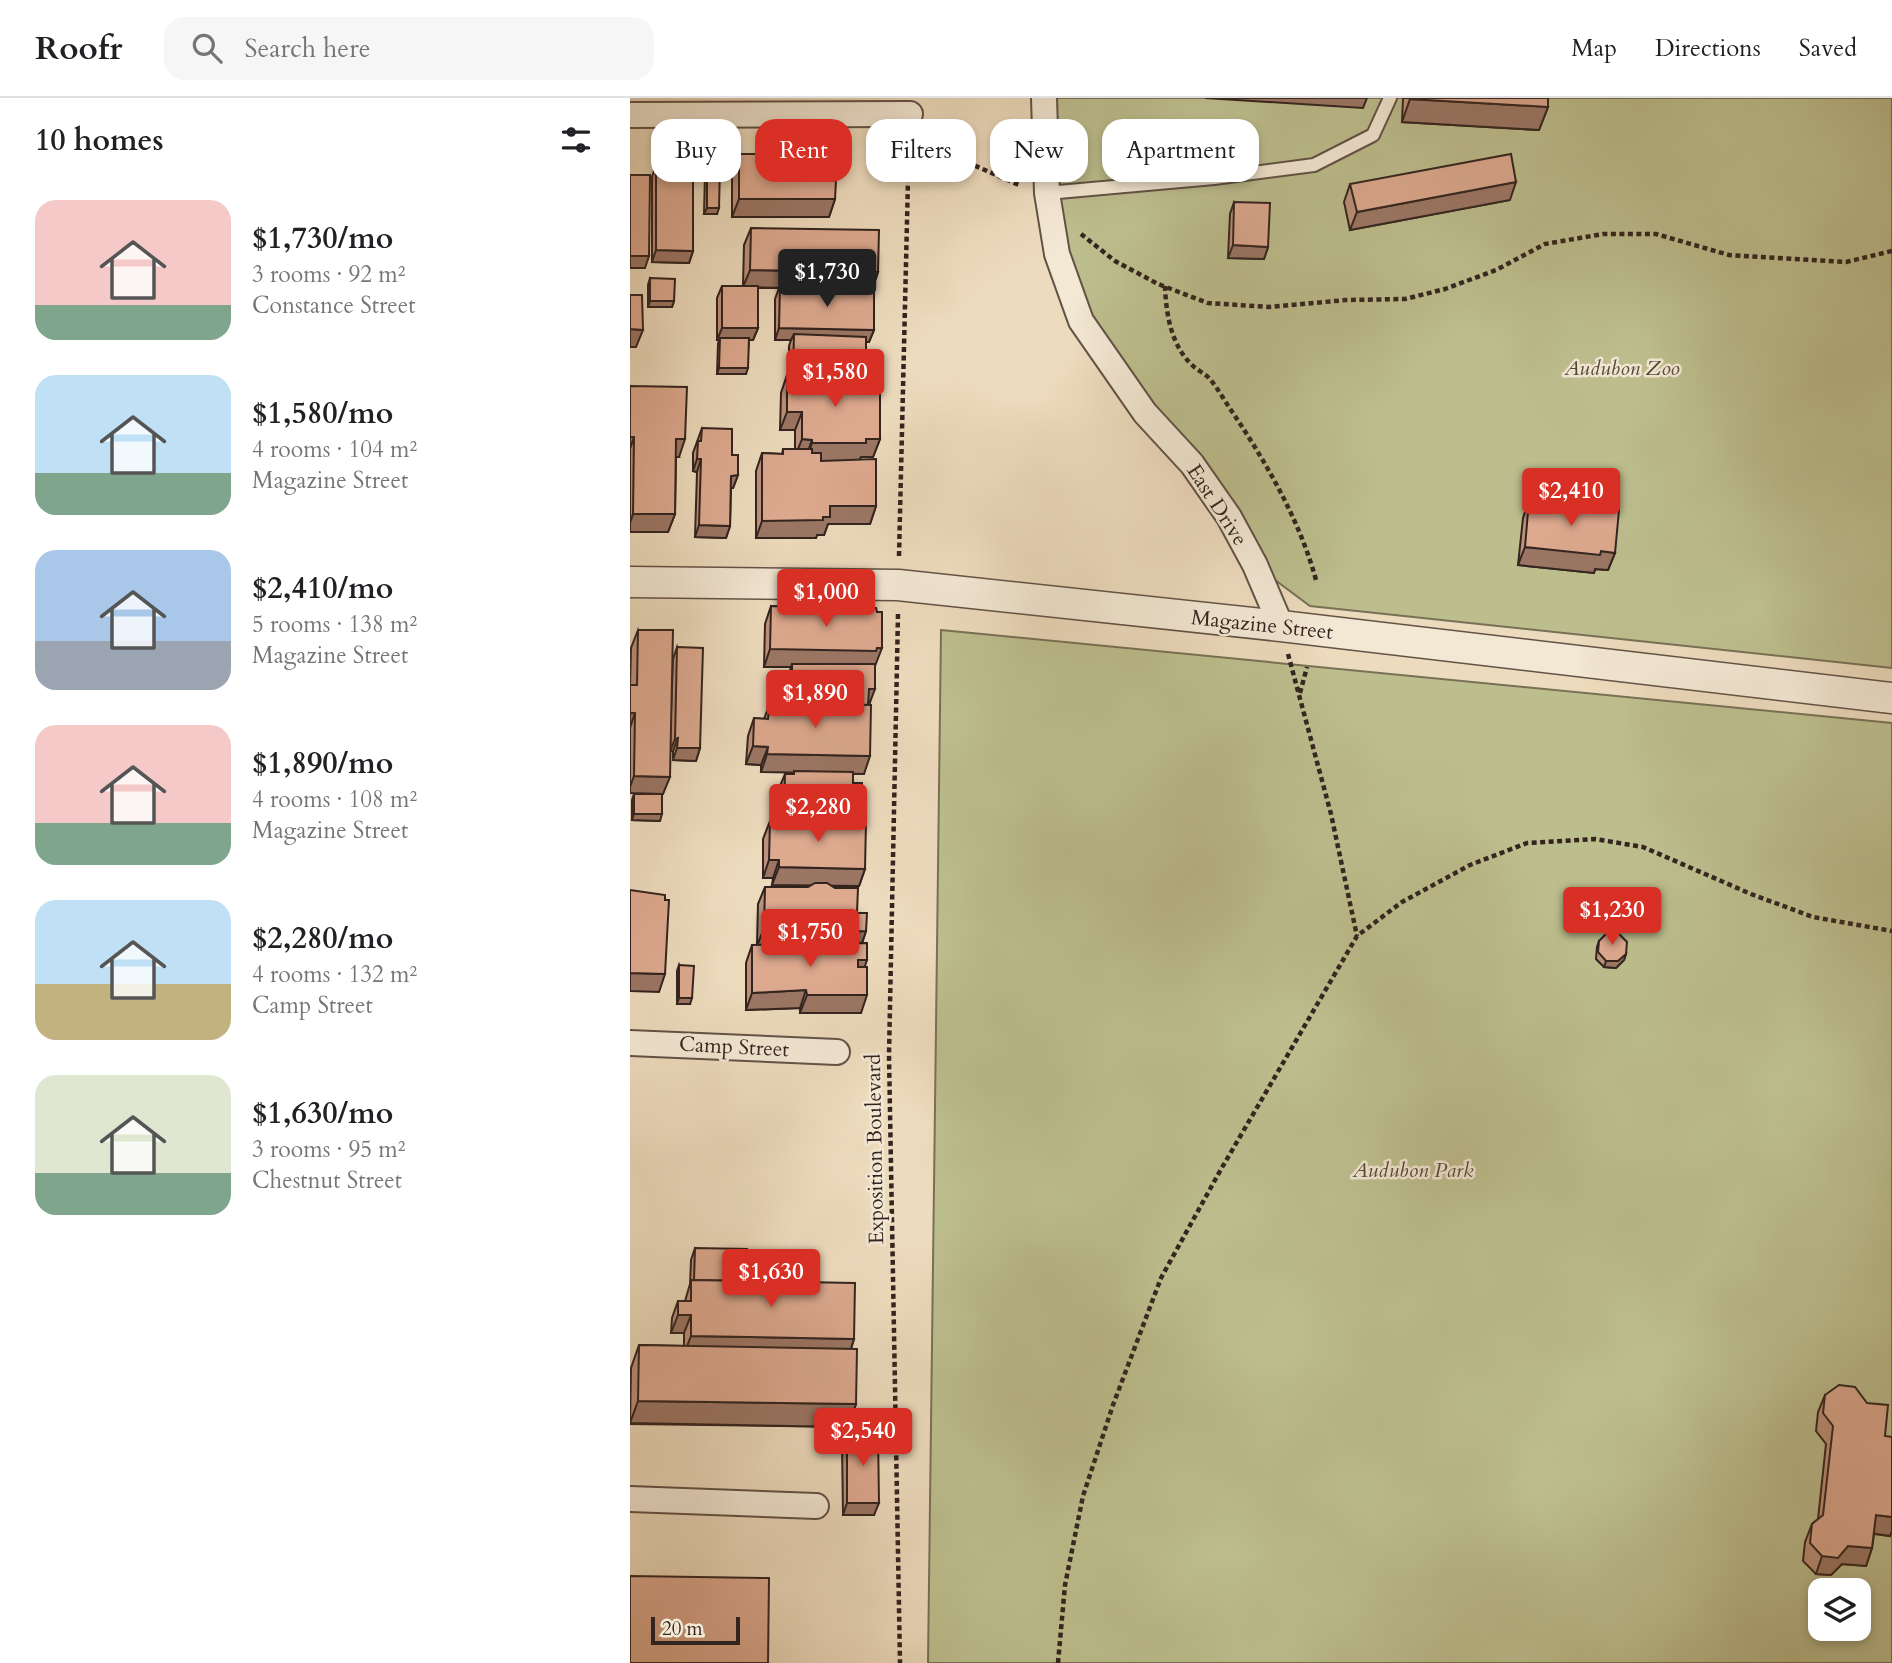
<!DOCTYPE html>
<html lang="en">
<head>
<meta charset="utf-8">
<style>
  body { margin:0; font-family:Cardo,serif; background:#f6f6f6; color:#202124; height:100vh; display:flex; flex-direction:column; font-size:26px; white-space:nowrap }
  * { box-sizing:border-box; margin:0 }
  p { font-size:23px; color:#757577 }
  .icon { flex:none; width:38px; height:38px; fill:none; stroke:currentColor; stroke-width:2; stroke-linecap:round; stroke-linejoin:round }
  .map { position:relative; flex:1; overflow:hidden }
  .details { display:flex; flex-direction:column; background:#fff; width:630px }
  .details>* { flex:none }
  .hud { position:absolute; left:21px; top:21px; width:665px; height:63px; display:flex; gap:14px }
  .fabs { position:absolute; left:1178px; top:1480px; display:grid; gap:14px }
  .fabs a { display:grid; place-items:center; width:63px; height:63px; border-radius:14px; background:#fff; box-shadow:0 4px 10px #0003; font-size:35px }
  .scale { position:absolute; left:21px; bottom:18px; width:89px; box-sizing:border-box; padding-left:7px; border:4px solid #33241f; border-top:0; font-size:19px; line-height:24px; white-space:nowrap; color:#33241f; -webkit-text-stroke:5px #f3e8d4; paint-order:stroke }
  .price { position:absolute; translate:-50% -60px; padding:0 16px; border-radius:7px; background:#d93025; color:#fff; font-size:23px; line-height:46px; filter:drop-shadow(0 2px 4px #0008) }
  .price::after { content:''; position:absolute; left:50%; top:42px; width:21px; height:16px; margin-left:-10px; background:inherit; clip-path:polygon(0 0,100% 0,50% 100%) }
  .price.on { background:#222; color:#fff }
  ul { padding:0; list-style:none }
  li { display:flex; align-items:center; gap:21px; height:175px; padding:0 35px }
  li span { display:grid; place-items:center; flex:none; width:196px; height:140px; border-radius:21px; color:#555 }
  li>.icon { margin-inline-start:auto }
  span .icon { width:84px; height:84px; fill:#fffc; stroke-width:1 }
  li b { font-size:30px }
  h2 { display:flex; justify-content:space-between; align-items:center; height:84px; padding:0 35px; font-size:30px }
  .chip { padding:0 24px; border-radius:21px; background:#fff; box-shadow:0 4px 10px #0003; font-size:24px; line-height:63px }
  .chip.on { background:#d93025; color:#fff }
  header { display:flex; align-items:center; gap:42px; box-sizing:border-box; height:98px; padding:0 35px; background:#fff; border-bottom:2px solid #e0e0e0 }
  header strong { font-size:33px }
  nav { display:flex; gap:38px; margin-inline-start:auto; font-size:24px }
  .search { width:490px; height:63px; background:#f6f6f6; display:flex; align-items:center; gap:18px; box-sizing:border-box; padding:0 24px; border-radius:21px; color:#757577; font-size:26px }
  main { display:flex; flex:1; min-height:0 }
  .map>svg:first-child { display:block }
</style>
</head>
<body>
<header>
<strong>Roofr</strong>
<div class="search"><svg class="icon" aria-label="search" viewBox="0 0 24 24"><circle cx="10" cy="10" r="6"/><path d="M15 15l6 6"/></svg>Search here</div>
<nav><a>Map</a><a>Directions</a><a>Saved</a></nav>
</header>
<main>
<section class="details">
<h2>10 homes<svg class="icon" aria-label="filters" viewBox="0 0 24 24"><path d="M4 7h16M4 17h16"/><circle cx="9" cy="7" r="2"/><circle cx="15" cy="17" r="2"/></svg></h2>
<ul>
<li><span style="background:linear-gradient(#f6c9c9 75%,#7fa58c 0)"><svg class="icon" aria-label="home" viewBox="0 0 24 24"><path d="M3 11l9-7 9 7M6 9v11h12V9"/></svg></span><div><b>$1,730/mo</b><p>3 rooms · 92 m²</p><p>Constance Street</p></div></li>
<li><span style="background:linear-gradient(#bfe0f5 70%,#7fa58c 0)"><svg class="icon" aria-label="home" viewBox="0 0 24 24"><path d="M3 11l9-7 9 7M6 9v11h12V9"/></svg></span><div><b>$1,580/mo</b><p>4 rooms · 104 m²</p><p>Magazine Street</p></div></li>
<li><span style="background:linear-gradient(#a9c7e8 65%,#9aa5b1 0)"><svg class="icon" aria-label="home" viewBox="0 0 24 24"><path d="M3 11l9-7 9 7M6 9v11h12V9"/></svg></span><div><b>$2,410/mo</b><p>5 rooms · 138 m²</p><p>Magazine Street</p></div></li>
<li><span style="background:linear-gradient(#f6c9c9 70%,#7fa58c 0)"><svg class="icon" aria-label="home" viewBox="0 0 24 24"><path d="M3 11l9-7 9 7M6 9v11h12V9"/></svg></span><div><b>$1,890/mo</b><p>4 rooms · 108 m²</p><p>Magazine Street</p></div></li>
<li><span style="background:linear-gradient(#bfe0f5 60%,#c2b280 0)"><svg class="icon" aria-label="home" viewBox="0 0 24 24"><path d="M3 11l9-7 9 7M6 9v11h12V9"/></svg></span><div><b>$2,280/mo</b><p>4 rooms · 132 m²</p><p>Camp Street</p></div></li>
<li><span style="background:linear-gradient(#dfe7d0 70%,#7fa58c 0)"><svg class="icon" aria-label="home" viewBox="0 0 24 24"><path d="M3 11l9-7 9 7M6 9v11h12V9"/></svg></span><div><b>$1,630/mo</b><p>3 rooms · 95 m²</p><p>Chestnut Street</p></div></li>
</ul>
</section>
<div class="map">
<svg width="1262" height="1565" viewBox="0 0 1262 1565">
  <rect width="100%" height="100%" fill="#eddbbd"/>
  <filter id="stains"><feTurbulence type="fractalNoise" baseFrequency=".00286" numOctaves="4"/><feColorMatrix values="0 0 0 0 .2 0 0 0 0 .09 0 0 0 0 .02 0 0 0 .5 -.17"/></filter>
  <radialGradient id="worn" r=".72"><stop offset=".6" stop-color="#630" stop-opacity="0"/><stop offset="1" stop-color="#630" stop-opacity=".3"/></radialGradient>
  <g fill="#bdbe8e" stroke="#787156" stroke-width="2" fill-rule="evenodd">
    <polygon points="414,0 1262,0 1262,570 680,508 625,467 515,315 427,156"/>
    <path d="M311,532l951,93v940h-964zM1190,1493h38v38h-38z"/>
  </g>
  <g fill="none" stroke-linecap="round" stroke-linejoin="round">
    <g stroke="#625246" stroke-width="16">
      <polyline id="service" points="417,95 584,80 684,67 743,37 760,0"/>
    </g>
    <g stroke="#625246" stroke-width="28">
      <g id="minor">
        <polyline points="414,0 417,95 427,156 451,223 515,315 562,366 599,419 625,467 651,528"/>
        <polyline points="0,17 280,16"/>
        <polyline points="0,945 207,954"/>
        <polyline points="0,1401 186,1408"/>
      </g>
    </g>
    <g stroke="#625246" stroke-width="33">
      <polyline id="tertiary" points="0,484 268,487 651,528 1262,600"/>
    </g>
    <g stroke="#33241f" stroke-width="4.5" stroke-dasharray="5 3.5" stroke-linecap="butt">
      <polyline points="279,54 323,58 389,87"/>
      <polyline points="451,136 485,163 528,186 578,205 639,209 716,202 775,201 815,191 866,172 915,146 973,136 1026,136 1099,157 1216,164 1262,153"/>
      <path d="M535,188c1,28 6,59 27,79 5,5 12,8 17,13 9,10 16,24 24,35 34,51 67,108 83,167"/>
      <polyline points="269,458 279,40"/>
      <polyline points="268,516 259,957 270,1565"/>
      <polyline points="658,556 701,716 727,838"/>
      <polyline points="670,595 677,569"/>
      <polyline points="428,1565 435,1487 453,1398 483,1307 531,1180 590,1073 727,838 772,804 840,767 897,745 965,741 1013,749 1121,796 1183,819 1262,833"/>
    </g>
    <use href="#service" stroke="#f3e8d4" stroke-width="12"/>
    <use href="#minor" stroke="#f3e8d4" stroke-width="24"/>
    <use href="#tertiary" stroke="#f3e8d4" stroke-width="30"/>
  </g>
  <g fill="#be917b" stroke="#33241f" stroke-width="2">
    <polygon points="773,0 918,0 918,9 909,32 772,24"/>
    <polygon points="109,56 190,65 193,82 205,101 199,119 102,119 102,74"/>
    <polygon points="26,67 63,153 59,165 22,164 22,79"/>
    <polygon points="77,69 87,116 74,116 75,75"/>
    <polygon points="720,86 880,102 720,132 714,104"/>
    <polygon points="604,104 638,149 634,161 598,160 600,116"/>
    <polygon points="121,130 248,174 242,191 244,232 239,244 236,244 236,255 249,282 247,287 250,341 243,359 231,359 230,361 246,408 240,426 198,426 194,437 187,437 186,440 126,440 126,373 132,355 152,356 153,351 165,351 165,332 150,332 151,295 157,277 159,277 159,248 161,242 145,242 145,201 149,190 128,190 128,230 123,242 119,242 116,276 87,276 88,246 89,242 87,242 87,200 92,188 113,188 114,147"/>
    <polygon points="20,180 44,203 42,209 18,209 18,187"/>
    <polygon points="0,288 49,359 46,359 45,416 38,434 0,434"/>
    <polygon points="72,330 102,357 108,377 103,390 101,390 100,428 96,440 65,439 67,374 63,373 63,355"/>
    <polygon points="899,402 985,455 978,472 965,471 964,475 888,467 893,420"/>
    <polygon points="141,508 245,568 240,604 239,603 234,676 223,676 223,685 235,771 229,788 202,788 227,815 236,833 232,845 235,869 231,915 170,915 170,910 116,912 116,865 122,847 127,847 128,806 135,789 178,789 180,788 142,787 143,780 133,780 133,741 140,723 150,723 150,688 155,676 163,676 163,674 131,674 131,667 116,666 118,638 124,620 134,621 140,605 148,605 148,596 153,584 157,584 158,579 161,569 134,569 135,526"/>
    <polygon points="8,532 40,643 43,561 47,549 70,650 66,663 43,662 43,653 40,653 33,696 32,696 30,723 2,722 2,702 4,696 24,696 0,695 0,587 1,550"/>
    <polygon points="969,843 996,856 994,862 986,870 974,869 966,861 967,849"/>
    <polygon points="49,867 60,906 47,906 47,873"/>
    <polygon points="65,1150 116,1183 224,1241 221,1251 226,1306 218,1329 0,1326 1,1270 9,1247 54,1248 54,1235 41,1235 42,1220 48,1203 55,1203 60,1186 61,1162"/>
    <polygon points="1195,1297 1255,1338 1260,1438 1244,1436 1242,1450 1236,1468 1212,1466 1201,1477 1186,1476 1173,1463 1175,1444 1182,1426 1188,1421 1196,1346 1186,1333 1188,1314"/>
    <polygon points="217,1335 244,1417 213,1417 212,1347"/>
  </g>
  <g fill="#9b7664" stroke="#33241f" stroke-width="2">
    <polygon points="575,0 737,0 733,10"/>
    <polygon points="780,1 918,9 909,32 772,24"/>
    <polygon points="189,76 195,77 188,95"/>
    <polygon points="886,84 880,102 720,132 727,114"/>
    <polygon points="109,101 205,101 199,119 102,119"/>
    <polygon points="77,110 89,110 87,116 74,116"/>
    <polygon points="603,147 638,149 634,161 598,160"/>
    <polygon points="26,152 63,153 59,165 22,164"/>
    <polygon points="0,158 19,158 15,170 0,170"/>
    <polygon points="120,172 248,174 242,192 113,189"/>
    <polygon points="20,203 44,203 42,209 18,209"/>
    <polygon points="92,230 128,230 123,242 87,242"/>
    <polygon points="149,230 244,232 239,244 164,242 164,236 161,242 145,242"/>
    <polygon points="0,231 13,232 6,249 0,249"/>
    <polygon points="89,270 118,270 116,276 87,276"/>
    <polygon points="163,281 249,282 245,294"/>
    <polygon points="157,314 172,314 165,332 150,332"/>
    <polygon points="0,339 4,339 0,351"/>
    <polygon points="46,341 55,341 49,359 40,359"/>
    <polygon points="172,341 182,342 176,359 165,359"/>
    <polygon points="236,341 250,341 243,359 231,359 229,363 176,363 182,345"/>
    <polygon points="67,361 71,361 67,374 63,373"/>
    <polygon points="108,377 103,390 97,390 101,378"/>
    <polygon points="200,408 246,408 240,426 198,426 194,437 187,437 186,440 126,440 132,423"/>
    <polygon points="3,416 45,416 38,434 0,434 0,425"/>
    <polygon points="69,427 100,428 96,440 65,439"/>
    <polygon points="895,449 971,453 985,455 978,472 965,471 964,475 888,467"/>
    <polygon points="252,550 245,568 162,566 161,569 134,569 140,551"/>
    <polygon points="239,591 245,591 240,604 235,603"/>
    <polygon points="0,615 5,615 0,630"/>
    <polygon points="48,640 43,653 40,653 45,641"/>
    <polygon points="123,648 138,649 131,667 116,666"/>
    <polygon points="47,650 70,650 66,663 43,662"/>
    <polygon points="137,656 240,658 234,676 131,674"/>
    <polygon points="4,678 40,679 33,696 0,695 0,689"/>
    <polygon points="154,711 163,711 159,723 150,723"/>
    <polygon points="4,716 32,716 30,723 2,722"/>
    <polygon points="163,716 232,717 227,729 158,728"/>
    <polygon points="139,762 149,762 143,780 133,780"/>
    <polygon points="149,769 235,771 229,788 142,787"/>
    <polygon points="134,830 162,831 155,849 127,848"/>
    <polygon points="236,833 230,851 155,852 162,834"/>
    <polygon points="996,856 994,862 986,870 974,869 976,863"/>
    <polygon points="228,862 237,862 231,880 221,880"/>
    <polygon points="0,875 35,876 29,894 0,893"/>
    <polygon points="176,892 170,910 116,912 122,895"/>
    <polygon points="177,897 237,897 231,915 170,915"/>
    <polygon points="49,900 62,900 60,906 47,906"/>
    <polygon points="48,1217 61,1217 54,1235 41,1235"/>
    <polygon points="61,1238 224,1241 218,1259 54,1256"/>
    <polygon points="8,1303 226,1306 218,1329 0,1325"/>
    <polygon points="217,1405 249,1405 244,1417 213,1417"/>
    <polygon points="1246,1417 1262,1419 1262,1433 1260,1438 1240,1435"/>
    <polygon points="1218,1448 1242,1450 1236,1468 1212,1466 1201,1477 1186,1476 1192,1458"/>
  </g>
  <g fill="#dda98f" stroke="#33241f" stroke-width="2">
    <polygon points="780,0 918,0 918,9 780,1"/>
    <polygon points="109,56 190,56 190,65 194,66 195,77 189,76 189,82 206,83 205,101 109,101"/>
    <polygon points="881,56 886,84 727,114 720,86"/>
    <polygon points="26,67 63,67 63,153 26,152"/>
    <polygon points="77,69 90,69 89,110 77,110"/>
    <polygon points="0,77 20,77 19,158 0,158"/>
    <polygon points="604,104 640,105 638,149 603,147"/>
    <polygon points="121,130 249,132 248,174 120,172"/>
    <polygon points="20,180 45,181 44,203 20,203"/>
    <rect x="92" y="188" width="36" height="42"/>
    <polygon points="150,189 244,191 244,232 149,230"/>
    <polygon points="0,197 12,197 13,232 0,231"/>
    <polygon points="164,236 236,239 236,255 249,255 249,282 216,281 216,280 199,280 199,278 163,277"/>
    <polygon points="90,240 119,240 118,270 89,270"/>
    <polygon points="157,277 199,278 199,280 216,280 216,283 238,283 238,287 250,287 250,341 236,341 236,345 182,345 182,342 172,341 172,314 157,314"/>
    <polygon points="0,288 57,289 55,341 46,341 45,416 3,416 4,339 0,339"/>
    <polygon points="72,330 102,331 102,357 108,357 108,377 101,378 100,428 69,427 71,361 67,361 68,343 71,343"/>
    <polygon points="153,351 182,351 182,355 191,355 191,363 246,361 246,408 200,408 200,419 193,419 193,422 132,423 132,355 153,356"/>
    <polygon points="899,402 989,412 985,455 971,453 970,457 895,449"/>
    <polygon points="141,508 246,510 247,514 252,514 252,550 247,550 246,553 140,551"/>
    <polygon points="8,532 43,532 40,679 4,678 5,615 0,615 0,587 7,587"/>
    <polygon points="47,549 73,550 70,650 47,650 48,640 45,641"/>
    <polygon points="162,566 245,566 245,591 239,591 238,607 152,605 153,584 162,584"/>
    <polygon points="140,605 241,607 240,658 137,656 138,649 123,648 124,620 138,621"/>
    <polygon points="164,673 223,674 223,685 232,685 232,717 163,716 163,711 154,711 155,676 164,676"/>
    <rect x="4" y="696" width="28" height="20"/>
    <polygon points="140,723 236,724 235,771 149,769 149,762 139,762"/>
    <polygon points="185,785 197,785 205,790 228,790 227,815 237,815 236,833 162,834 162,831 134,830 135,789 178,789"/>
    <polygon points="0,792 35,797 35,802 39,802 35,876 0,875"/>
    <polygon points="977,835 989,836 997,844 996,856 988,863 976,863 968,854 969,843"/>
    <polygon points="237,845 237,862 228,862 228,869 237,869 237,897 177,897 176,892 122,895 122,847"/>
    <polygon points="49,867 64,868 62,900 49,900"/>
    <polygon points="65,1150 117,1151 116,1183 64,1182"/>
    <polygon points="61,1182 225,1185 224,1241 61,1238 61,1217 48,1217 48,1203 61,1203"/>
    <polygon points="9,1247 227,1251 226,1306 8,1303"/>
    <polygon points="1209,1287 1225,1289 1237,1305 1258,1307 1255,1338 1262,1339 1262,1419 1246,1417 1242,1450 1218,1448 1208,1460 1192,1458 1180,1445 1182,1426 1193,1417 1203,1328 1193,1315 1195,1297"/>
    <polygon points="217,1335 248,1335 249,1405 217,1405"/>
    <polygon points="0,1478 139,1480 138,1565 0,1565"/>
  </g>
  <g text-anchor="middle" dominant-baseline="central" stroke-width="5" stroke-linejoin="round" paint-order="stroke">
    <g font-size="21" font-style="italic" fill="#564a3b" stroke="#f3e8d4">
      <text x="992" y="270">Audubon Zoo</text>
      <text x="783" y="1072">Audubon Park</text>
    </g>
    <g font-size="21" fill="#33241f" stroke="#f3e8d4">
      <text transform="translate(587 407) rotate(57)">East Drive</text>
      <text transform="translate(632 527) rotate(6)">Magazine Street</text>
      <text transform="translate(104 949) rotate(3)">Camp Street</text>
      <text transform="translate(245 1051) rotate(-91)">Exposition Boulevard</text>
    </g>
  </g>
  <rect width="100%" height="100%" filter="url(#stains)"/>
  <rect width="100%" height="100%" fill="url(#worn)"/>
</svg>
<div class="fabs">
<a><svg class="icon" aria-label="layers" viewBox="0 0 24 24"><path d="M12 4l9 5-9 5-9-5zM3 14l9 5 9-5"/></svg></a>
</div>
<div class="scale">20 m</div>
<b class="price on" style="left:197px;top:211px">$1,730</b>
<b class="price" style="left:205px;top:311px">$1,580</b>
<b class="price" style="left:941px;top:430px">$2,410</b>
<b class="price" style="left:196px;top:531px">$1,000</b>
<b class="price" style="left:185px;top:632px">$1,890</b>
<b class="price" style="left:188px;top:746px">$2,280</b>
<b class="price" style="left:982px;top:849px">$1,230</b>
<b class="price" style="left:180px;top:871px">$1,750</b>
<b class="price" style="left:141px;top:1211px">$1,630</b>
<b class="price" style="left:233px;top:1370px">$2,540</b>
<div class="hud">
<a class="chip">Buy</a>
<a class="chip on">Rent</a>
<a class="chip">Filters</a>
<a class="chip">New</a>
<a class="chip">Apartment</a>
</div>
</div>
</main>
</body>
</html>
